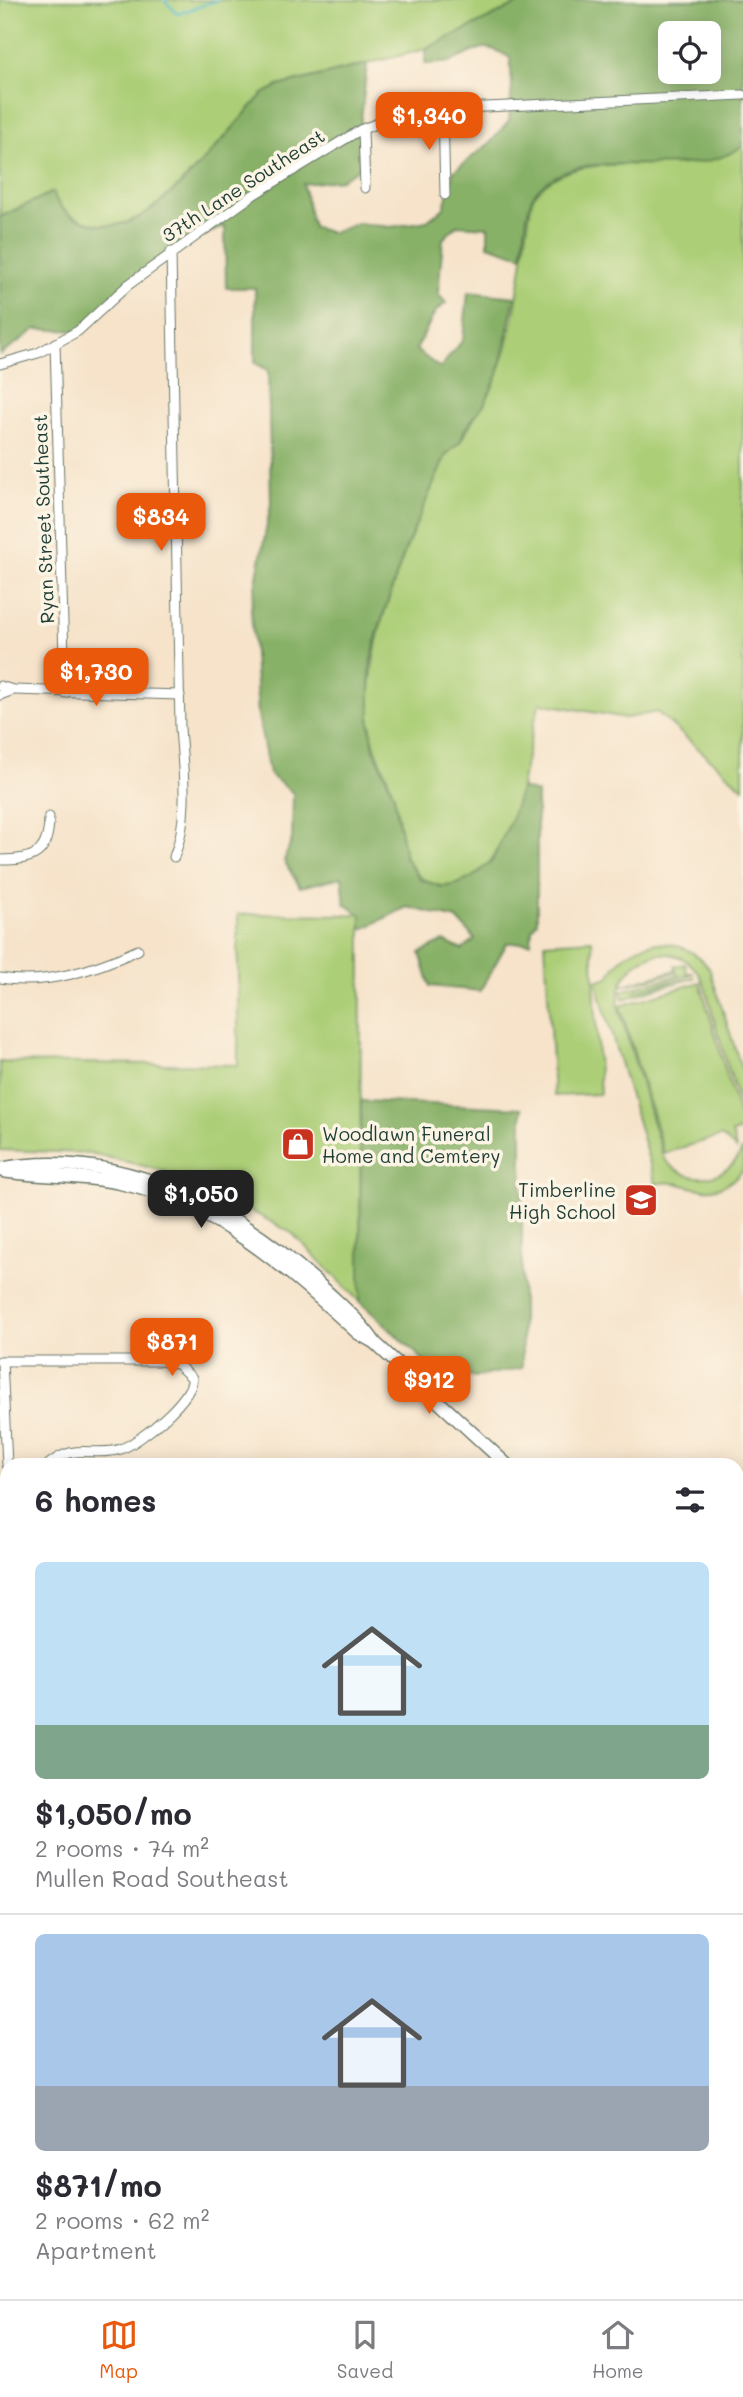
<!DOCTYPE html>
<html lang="en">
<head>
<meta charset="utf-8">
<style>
  body { margin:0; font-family:Mali,sans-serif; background:#f2f2f3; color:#2b2b33; height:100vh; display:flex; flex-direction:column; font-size:26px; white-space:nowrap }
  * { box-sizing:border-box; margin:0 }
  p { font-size:23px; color:#7c7c81 }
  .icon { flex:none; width:38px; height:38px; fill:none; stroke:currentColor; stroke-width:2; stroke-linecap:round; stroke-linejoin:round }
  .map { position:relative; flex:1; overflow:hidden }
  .side { position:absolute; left:0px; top:1458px; width:744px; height:842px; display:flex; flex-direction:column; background:#fff; border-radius:21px 21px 0 0; box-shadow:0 4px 18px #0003 }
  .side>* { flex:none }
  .buttons { position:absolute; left:658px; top:21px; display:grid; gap:14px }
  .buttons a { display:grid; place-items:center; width:63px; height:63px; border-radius:10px; background:#fff; box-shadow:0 4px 18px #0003; font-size:35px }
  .price { position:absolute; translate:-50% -60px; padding:0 16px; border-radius:14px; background:#ea580c; color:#fff; font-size:23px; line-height:46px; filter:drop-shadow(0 2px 4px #0008) }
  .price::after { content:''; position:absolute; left:50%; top:42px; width:21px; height:16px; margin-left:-10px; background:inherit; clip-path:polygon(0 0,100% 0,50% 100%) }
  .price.current { background:#222; color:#fff }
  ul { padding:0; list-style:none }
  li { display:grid; align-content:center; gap:14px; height:371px; padding:0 35px }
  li+li { border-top:2px solid #e1e1e2 }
  li span { display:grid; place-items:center; height:217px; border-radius:10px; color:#555 }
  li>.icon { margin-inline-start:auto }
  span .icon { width:126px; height:126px; fill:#fffc; stroke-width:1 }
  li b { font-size:30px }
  h2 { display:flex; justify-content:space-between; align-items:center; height:84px; padding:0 35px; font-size:30px }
  .tab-bar { display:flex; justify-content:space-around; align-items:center; height:98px; border-top:2px solid #e1e1e2; background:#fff; font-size:19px; color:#7c7c81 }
  .tab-bar a { display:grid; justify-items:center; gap:4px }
  .tab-bar .current { color:#ea580c }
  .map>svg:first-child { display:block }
</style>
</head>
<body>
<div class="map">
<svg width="743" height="2299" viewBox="0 0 743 2299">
  <rect width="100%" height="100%" fill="#fcf5e5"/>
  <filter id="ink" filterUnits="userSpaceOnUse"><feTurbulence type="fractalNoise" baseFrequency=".0143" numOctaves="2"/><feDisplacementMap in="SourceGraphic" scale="14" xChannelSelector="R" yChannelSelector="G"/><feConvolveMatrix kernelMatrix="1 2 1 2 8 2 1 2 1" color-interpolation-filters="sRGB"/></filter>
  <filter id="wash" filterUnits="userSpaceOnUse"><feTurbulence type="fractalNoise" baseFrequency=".00686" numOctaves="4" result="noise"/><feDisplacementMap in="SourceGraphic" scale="28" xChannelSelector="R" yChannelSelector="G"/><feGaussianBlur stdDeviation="1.57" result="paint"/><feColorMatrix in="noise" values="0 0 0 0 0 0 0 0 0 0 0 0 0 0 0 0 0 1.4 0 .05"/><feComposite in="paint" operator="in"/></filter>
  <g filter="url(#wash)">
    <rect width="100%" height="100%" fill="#f6e3ca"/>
    <g fill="#abce76" stroke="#658655" stroke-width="2">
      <path d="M0,0h526l-100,49 -148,37 -15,8c-31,33 -97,118 -138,129 -17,4 -27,3 -43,-3 -15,-5 -24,-13 -29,-28l-53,25z"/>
      <path d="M743,146v642l-86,-76 -31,6 -86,-15c-20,54 -15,152 -77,179 -8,3 -17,6 -26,3 -41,-12 -34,-52 -43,-87 -6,-27 -22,-48 -24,-76 -4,-70 21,-135 46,-199 8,-22 17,-49 30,-68 4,-6 12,-9 15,-15 12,-21 27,-41 36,-64 21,-53 25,-121 35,-177 41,-63 153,-12 211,-53z"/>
      <polygon points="238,914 361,915 360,1302 292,1233 227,1198 160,1170 90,1153 0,1150 0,1062 238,1065"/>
      <polygon points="592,940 600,1094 554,1096 545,943"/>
      <path d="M654,943c23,-1 41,7 55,25l34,105v44c-10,-32 -19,-65 -29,-97 -4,-15 -7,-33 -15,-46 -28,-42 -87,-13 -80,35l44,148c23,30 64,26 80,-8v22c-37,38 -57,4 -87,13l-60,-203 13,-4c9,-19 25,-30 45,-34z"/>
      <polygon points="685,964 687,973 694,973 633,992 695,977 623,999 621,991 678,975 676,972 621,986 676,970 675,966"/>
      <polygon points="700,982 743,1130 732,1133 736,1149 721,1136 664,1153 620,1006"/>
      <polygon points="737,1842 743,1848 743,1977 737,1984"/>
    </g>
    <g fill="#88b167" stroke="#54774e" stroke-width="2" fill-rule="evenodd">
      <path d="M526,0h217v146c-44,31 -107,12 -157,20 -17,3 -46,15 -54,32 -7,16 -7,40 -10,58l-34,-11v-18l-31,-2 -14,14 -5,55 8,9 -11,9 -19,38 24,18 23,-28 5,-48 47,5 -17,78 -13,28 -20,26 -4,12 -15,14 -41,95 -28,84 -7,34v56l4,25 20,46 11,62 16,23 21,7 15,-3 14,-6 21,-17 18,-39 11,-34 16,5v128l-5,8 -1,14h-24l-27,48 -50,-5 -10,-33 24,-12 18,9 13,-11 -18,-20 -50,-12 -46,23v-15l-16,-11 -3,-27 -42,10 -16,-26 8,-22 1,-46 -24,-19 -11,-59 -7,-107 20,-104 -3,-134 -13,-7v-75h-29l-1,-62 -46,20 -101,85 -42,-2 -36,26v-138l53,-25c5,15 14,23 29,28 16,6 26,7 43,3 41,-11 107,-96 138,-129l15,-8 89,-22 -7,66v38l-20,12 -37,4 10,43 19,6 25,-10 34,4 36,-6 17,-13 9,-36 38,-30 18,-21 3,-35 -2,-28c-31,-21 -33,-4 -62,4 -7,2 -16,1 -23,2l1,-15zM670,33h39v39h-39z"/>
      <polygon points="361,1101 522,1108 522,1368 474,1377 428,1364 360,1302"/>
    </g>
    <g fill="#45b5bc" stroke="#327978" stroke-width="2">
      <polygon points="7,1754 7,1897 0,1873 0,1765"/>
      <polygon points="7,1990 7,2188 0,2187 0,2003"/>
    </g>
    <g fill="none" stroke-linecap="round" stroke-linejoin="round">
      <polyline stroke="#45b5bc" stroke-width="2.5" points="164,0 178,14 218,0"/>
    </g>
  </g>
  <g filter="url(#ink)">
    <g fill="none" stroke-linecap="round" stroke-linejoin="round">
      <g stroke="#6a7768" stroke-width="11">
        <g id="street">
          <polyline points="443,109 445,195"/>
          <polyline points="363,130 365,188"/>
          <path d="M171,252l9,476c3,43 10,88 -6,129"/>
          <polyline points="55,343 65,693"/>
          <polyline points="0,364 38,353 78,331 128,285 253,195 360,130 389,119 443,109 743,95"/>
          <polyline points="0,686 13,690 0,695"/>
          <polyline points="13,690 180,695"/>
          <path d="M0,860c35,0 49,-6 49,-43"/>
          <path d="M0,978c47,8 96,-9 138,-28"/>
          <path d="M0,1361h160l17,3 15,14c3,19 -53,65 -71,71 -29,9 -45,-8 -73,16"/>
          <polyline points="2,1361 7,1465"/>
          <polyline points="0,1515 7,1506"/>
          <polyline points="737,2110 743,2108"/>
          <polyline points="737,2134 743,2136"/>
          <polyline points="737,2285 743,2282"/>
          <polyline points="373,2292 391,2299"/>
          <polyline points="309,2299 311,2292"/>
          <polyline points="727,2299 729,2292"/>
        </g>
      </g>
      <g stroke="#6a7768" stroke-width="15">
        <g id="secondary">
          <path d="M0,1169c121,-23 238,39 324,120 18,17 37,33 51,54l132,122"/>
          <path d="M3,1171c39,6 78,4 117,12 97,21 167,85 238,150l14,8"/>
          <polyline points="737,1675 743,1681"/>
        </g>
      </g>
      <use href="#street" stroke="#fff" stroke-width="9"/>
      <use href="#secondary" stroke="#fff" stroke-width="12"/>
    </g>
  </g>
  <defs>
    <g id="shop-square" transform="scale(1.75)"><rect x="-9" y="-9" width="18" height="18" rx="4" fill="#c8321e" stroke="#fcf5e5"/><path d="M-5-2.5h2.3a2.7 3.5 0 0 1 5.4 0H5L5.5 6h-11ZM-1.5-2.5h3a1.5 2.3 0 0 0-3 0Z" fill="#fff"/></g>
    <g id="school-square" transform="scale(1.75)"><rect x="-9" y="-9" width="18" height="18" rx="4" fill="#c8321e" stroke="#fcf5e5"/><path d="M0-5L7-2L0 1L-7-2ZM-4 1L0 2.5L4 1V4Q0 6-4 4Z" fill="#fff"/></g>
  </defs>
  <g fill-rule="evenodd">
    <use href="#shop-square" x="298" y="1144"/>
    <use href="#school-square" x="641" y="1200"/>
  </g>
  <g text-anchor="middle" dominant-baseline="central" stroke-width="7" stroke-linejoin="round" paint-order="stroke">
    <g font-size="19" fill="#1f3d34" stroke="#fcf5e5">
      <text transform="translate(243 185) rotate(-33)">37th Lane Southeast</text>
      <text transform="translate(43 519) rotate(-92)">Ryan Street Southeast</text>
    </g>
    <g font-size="19" fill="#1f3d34" stroke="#fcf5e5" text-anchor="start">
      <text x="322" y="1133">Woodlawn Funeral<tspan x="322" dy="22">Home and Cemtery</tspan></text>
      <text x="616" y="1189" text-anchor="end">Timberline<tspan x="616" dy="22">High School</tspan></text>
    </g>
  </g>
</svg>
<div class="buttons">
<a><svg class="icon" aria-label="locate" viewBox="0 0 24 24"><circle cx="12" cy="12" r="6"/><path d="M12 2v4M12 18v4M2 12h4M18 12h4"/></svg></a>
</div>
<b class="price" style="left:429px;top:152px">$1,340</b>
<b class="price" style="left:161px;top:553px">$834</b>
<b class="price" style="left:96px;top:708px">$1,730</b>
<b class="price current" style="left:201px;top:1230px">$1,050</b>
<b class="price" style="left:172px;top:1378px">$871</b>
<b class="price" style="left:429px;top:1416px">$912</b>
<section class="side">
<h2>6 homes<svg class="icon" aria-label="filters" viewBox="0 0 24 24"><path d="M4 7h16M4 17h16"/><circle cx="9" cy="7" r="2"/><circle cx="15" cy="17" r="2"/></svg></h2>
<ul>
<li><span style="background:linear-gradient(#bfe0f5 75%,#7fa58c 0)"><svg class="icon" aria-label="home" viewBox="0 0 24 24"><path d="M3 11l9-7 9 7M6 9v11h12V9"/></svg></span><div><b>$1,050/mo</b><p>2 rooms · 74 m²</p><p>Mullen Road Southeast</p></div></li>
<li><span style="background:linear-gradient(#a9c7e8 70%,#9aa5b1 0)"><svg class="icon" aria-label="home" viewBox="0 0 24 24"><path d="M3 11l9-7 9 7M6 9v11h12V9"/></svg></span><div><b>$871/mo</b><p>2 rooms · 62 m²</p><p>Apartment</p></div></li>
</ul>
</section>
</div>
<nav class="tab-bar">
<a class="current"><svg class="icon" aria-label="map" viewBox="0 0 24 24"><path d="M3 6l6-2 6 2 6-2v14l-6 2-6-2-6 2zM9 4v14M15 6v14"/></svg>Map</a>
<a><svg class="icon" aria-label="saved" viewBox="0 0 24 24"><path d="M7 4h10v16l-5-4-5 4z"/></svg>Saved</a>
<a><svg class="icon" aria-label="home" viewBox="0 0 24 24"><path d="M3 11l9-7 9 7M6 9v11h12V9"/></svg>Home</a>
</nav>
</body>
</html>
